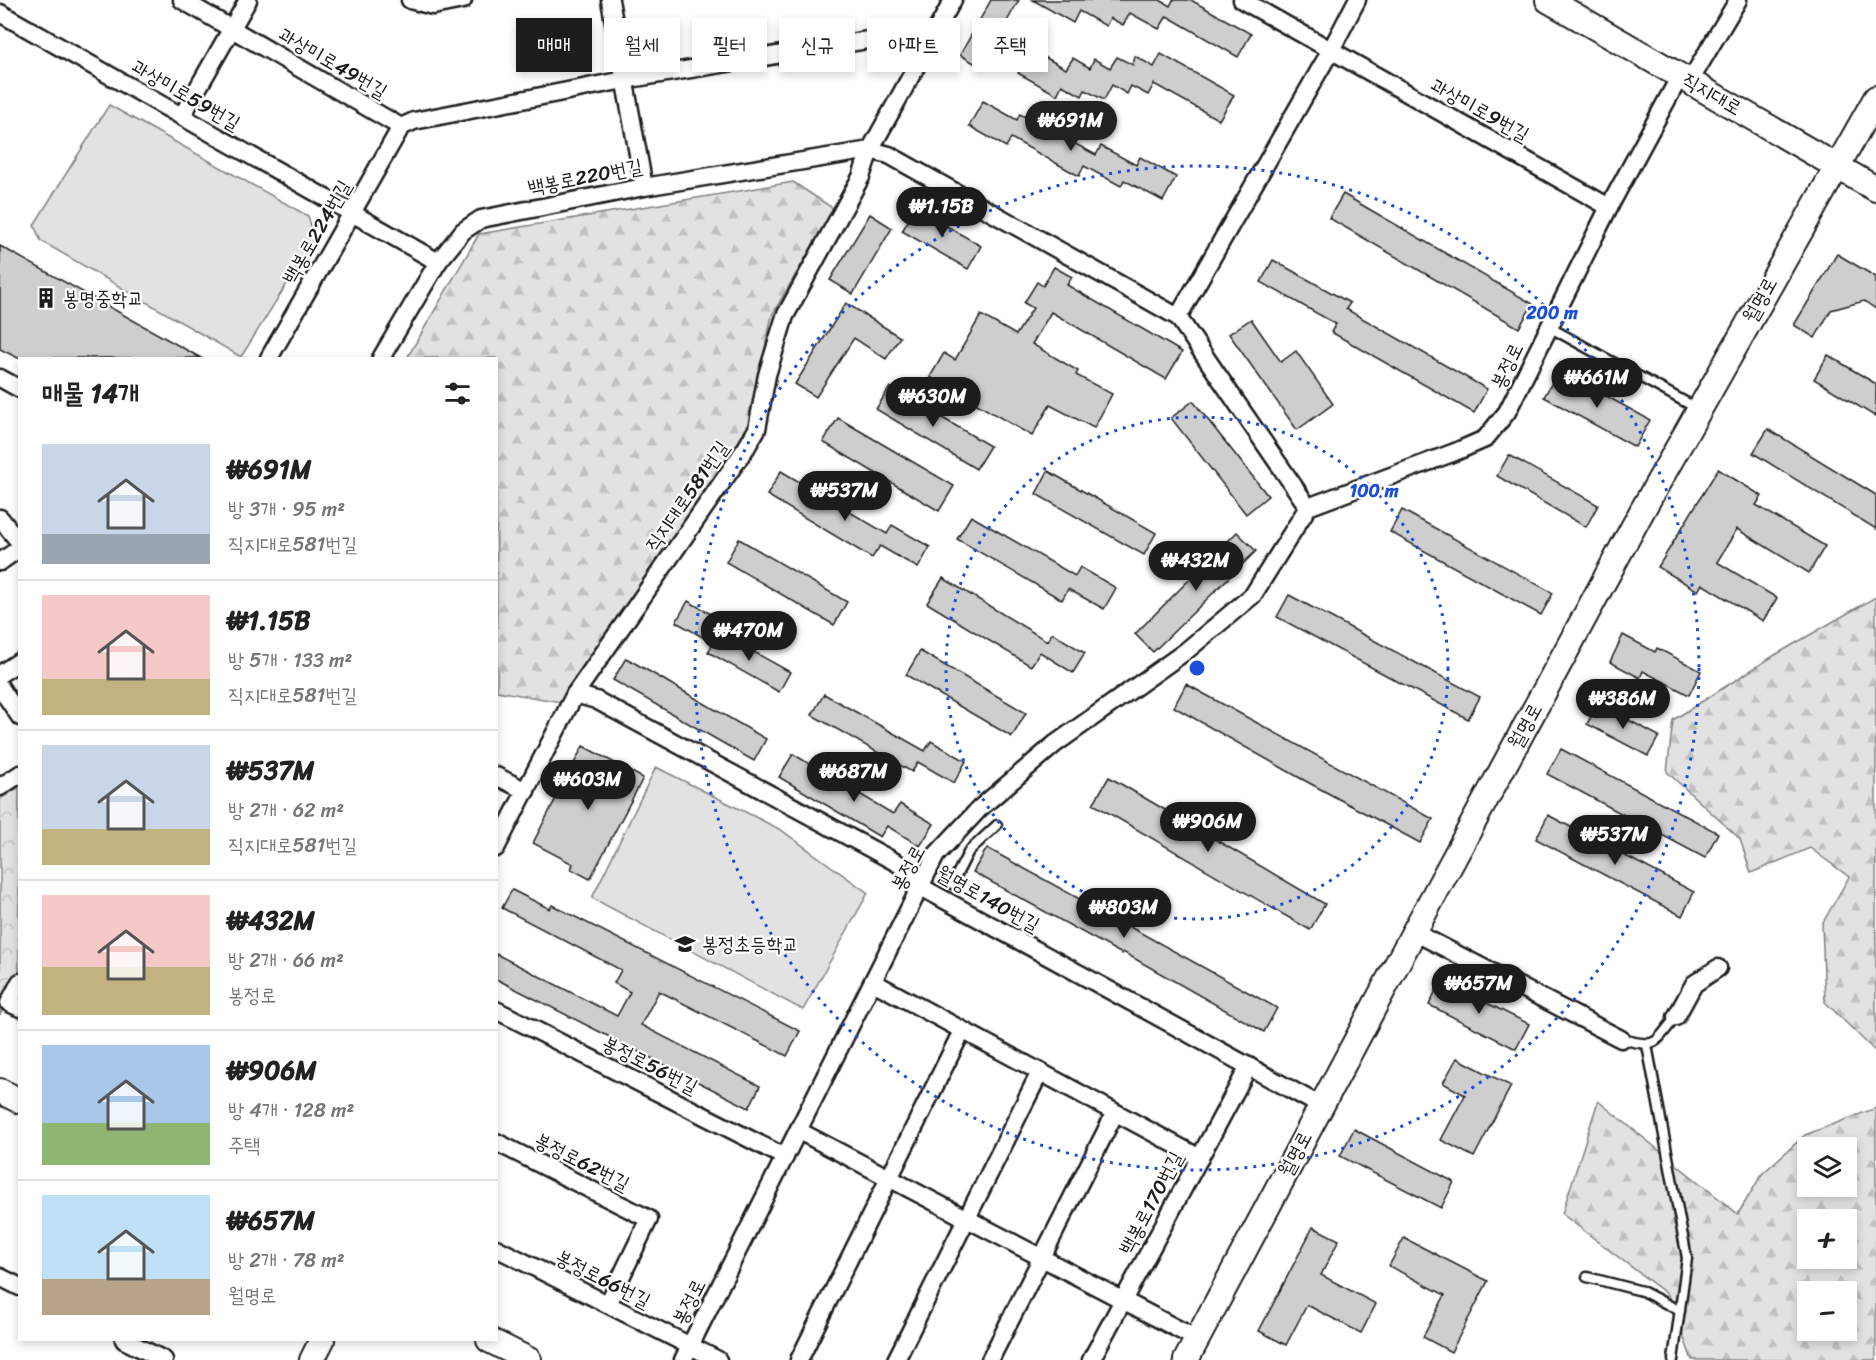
<!DOCTYPE html>
<html lang="ko">
<head>
<meta charset="utf-8">
<style>
  body { margin:0; font-family:Sriracha,"Poor Story",sans-serif; background:#f2f2f2; color:#222; height:100vh; display:flex; flex-direction:column; font-size:22px; white-space:nowrap }
  * { box-sizing:border-box; margin:0 }
  p { font-size:20px; color:#767676 }
  .icon { flex:none; width:33px; height:33px; fill:none; stroke:currentColor; stroke-width:2; stroke-linecap:round; stroke-linejoin:round }
  .map { position:relative; flex:1; overflow:hidden }
  .drawer { position:absolute; left:18px; top:357px; width:480px; height:984px; display:flex; flex-direction:column; background:#fff; border-radius:0px; box-shadow:0 3px 9px #0003 }
  .drawer>* { flex:none }
  .top-card { position:absolute; left:516px; top:18px; width:570px; height:54px; display:flex; gap:12px }
  .fabs { position:absolute; left:1797px; top:1137px; display:grid; gap:12px }
  .fabs a { display:grid; place-items:center; width:60px; height:60px; border-radius:0px; background:#fff; box-shadow:0 3px 9px #0003; font-size:30px }
  .price { position:absolute; translate:-50% -51px; padding:0 14px; border-radius:21px; background:#1c1c1c; color:#fff; font-size:20px; line-height:39px; filter:drop-shadow(0 2px 3px #0008) }
  .price::after { content:''; position:absolute; left:50%; top:36px; width:18px; height:14px; margin-left:-9px; background:inherit; clip-path:polygon(0 0,100% 0,50% 100%) }
  .price.active { background:#222; color:#fff }
  ul { padding:0; list-style:none }
  li { display:flex; align-items:center; gap:18px; height:150px; padding:0 24px }
  li+li { border-top:2px solid #e0e0e0 }
  li span { display:grid; place-items:center; flex:none; width:168px; height:120px; border-radius:0px; color:#555 }
  li>.icon { margin-inline-start:auto }
  span .icon { width:72px; height:72px; fill:#fffc; stroke-width:1 }
  li b { font-size:26px }
  h2 { display:flex; justify-content:space-between; align-items:center; height:72px; padding:0 24px; font-size:26px }
  .pill { padding:0 21px; border-radius:0px; background:#fff; box-shadow:0 3px 9px #0003; font-size:21px; line-height:54px }
  .pill.active { background:#1c1c1c; color:#fff }
  .map>svg:first-child { display:block }
</style>
</head>
<body>
<div class="map">
<svg width="1876" height="1360" viewBox="0 0 1876 1360">
  <defs>
    <pattern id="forest-firs" width="22" height="20" patternUnits="userSpaceOnUse" patternTransform="scale(1.5)"><rect width="22" height="20" fill="#e2e2e2"/><path d="M5 1l3.5 6h-7zM16 11l3.5 6h-7z" fill="#c1c1c1"/></pattern>
    <pattern id="park-crowns" width="20" height="18" patternUnits="userSpaceOnUse" patternTransform="scale(1.5)"><rect width="20" height="18" fill="#e2e2e2"/><path d="M2 6a3 3 0 1 1 6 0M12 15a3 3 0 1 1 6 0" fill="none" stroke="#c1c1c1"/></pattern>
  </defs>
  <rect width="100%" height="100%" fill="#fff"/>
  <filter id="ink" filterUnits="userSpaceOnUse"><feTurbulence type="fractalNoise" baseFrequency=".0167" numOctaves="2"/><feDisplacementMap in="SourceGraphic" scale="12" xChannelSelector="R" yChannelSelector="G"/><feConvolveMatrix kernelMatrix="1 2 1 2 8 2 1 2 1" color-interpolation-filters="sRGB"/></filter>
  <g filter="url(#ink)">
    <g fill="url(#forest-firs)" stroke="#7f7f7f" stroke-width="1.5" fill-rule="evenodd">
      <polygon points="793,182 834,209 772,315 748,429 561,702 497,691 496,358 407,358 479,234"/>
      <polygon points="1874,598 1876,598 1876,1052 1825,1002 1822,924 1849,877 1810,848 1751,873 1740,839 1667,772 1673,720 1775,655"/>
      <path d="M1598,1101l140,113 24,-40 43,-39 71,-27v252h-184l-24,-65 -106,-81zM1808,1148h38v38h-38zM1808,1220h38v38h-38zM1808,1292h38v38h-38z"/>
    </g>
    <polygon fill="url(#park-crowns)" stroke="#7f7f7f" stroke-width="1.5" points="19,787 19,978 0,1015 0,799"/>
    <g fill="#e2e2e2" stroke="#7f7f7f" stroke-width="1.5">
      <polygon points="109,105 308,216 315,239 241,357 41,241 34,225"/>
      <polygon points="656,767 781,830 868,893 803,1010 592,898"/>
    </g>
    <g fill="#cecece" stroke="#1c1c1c" stroke-width="1.5">
      <polygon points="991,0 1019,0 981,67 960,55"/>
      <polygon points="1033,0 1160,0 1170,6 1173,0 1191,0 1251,34 1238,57 1167,16 1159,29 1130,13 1123,25 1110,18 1106,26 1079,11 1073,23"/>
      <polygon points="1032,50 1066,69 1073,58 1090,68 1094,59 1110,68 1117,57 1133,65 1135,56 1154,67 1161,54 1234,95 1219,120 1154,84 1148,95 1131,86 1127,94 1112,85 1104,100 1085,90 1082,96 1062,85 1057,95 1018,73"/>
      <polygon points="983,101 1017,120 1020,114 1096,155 1101,146 1136,165 1140,157 1176,177 1163,201 1124,180 1121,186 1084,166 1079,176 1011,138 1006,147 969,126"/>
      <polygon points="1343,194 1533,304 1519,328 1329,218"/>
      <polygon points="916,208 981,246 968,269 902,231"/>
      <polygon points="870,214 892,228 853,294 830,280"/>
      <polygon points="0,246 201,358 18,358 0,349"/>
      <polygon points="1837,254 1876,277 1876,309 1864,301 1831,310 1815,338 1794,325"/>
      <polygon points="1273,260 1350,303 1346,309 1487,389 1474,413 1331,332 1336,324 1261,282"/>
      <polygon points="1054,267 1072,277 1067,285 1182,352 1166,379 1051,312 1032,344 1078,371 1076,375 1112,394 1094,428 1050,405 1032,436 930,377 944,353 955,360 981,315 1016,335 1033,308 1024,303 1037,282 1043,286"/>
      <polygon points="846,303 900,337 886,359 854,338 816,397 795,384"/>
      <polygon points="1251,319 1281,362 1296,351 1333,404 1297,430 1229,334"/>
      <polygon points="1828,355 1876,384 1876,417 1814,379"/>
      <polygon points="1559,370 1650,420 1635,447 1544,397"/>
      <polygon points="890,387 990,446 976,469 876,409"/>
      <polygon points="1193,401 1268,496 1246,514 1171,418"/>
      <polygon points="838,418 954,486 939,511 823,442"/>
      <polygon points="1768,429 1876,495 1876,529 1753,453"/>
      <polygon points="1509,455 1598,505 1586,527 1497,476"/>
      <polygon points="1718,469 1762,496 1756,505 1825,546 1809,573 1737,529 1717,562 1777,598 1763,621 1702,584 1698,591 1658,567"/>
      <polygon points="781,471 887,534 892,525 930,547 918,568 880,546 872,558 767,495"/>
      <polygon points="1048,471 1156,533 1144,555 1036,494"/>
      <polygon points="1402,510 1553,593 1541,615 1390,532"/>
      <polygon points="971,516 1075,576 1080,567 1116,588 1104,609 1068,589 1062,600 957,539"/>
      <polygon points="1237,532 1256,551 1153,652 1135,634"/>
      <polygon points="739,539 847,602 834,625 726,562"/>
      <polygon points="943,578 1047,641 1052,633 1085,653 1073,673 1040,652 1031,666 927,603"/>
      <polygon points="1289,595 1480,697 1468,719 1277,617"/>
      <polygon points="688,601 725,622 713,643 676,622"/>
      <polygon points="720,633 790,672 779,692 708,652"/>
      <polygon points="1623,635 1655,652 1657,648 1701,671 1689,695 1643,671 1640,678 1610,662"/>
      <polygon points="920,651 1026,713 1012,737 906,675"/>
      <polygon points="626,658 766,739 754,761 613,680"/>
      <polygon points="1186,684 1433,819 1420,843 1300,778 1174,707"/>
      <polygon points="824,694 925,751 931,741 966,761 954,783 918,762 912,772 812,715"/>
      <polygon points="1598,704 1659,736 1648,756 1587,724"/>
      <polygon points="583,746 643,778 590,879 571,869 573,864 533,843"/>
      <polygon points="1561,749 1718,833 1705,858 1547,774"/>
      <polygon points="793,754 893,814 900,804 934,824 920,846 887,826 880,837 779,777"/>
      <polygon points="1109,777 1325,904 1310,930 1093,804"/>
      <polygon points="1548,815 1694,892 1682,916 1536,839"/>
      <polygon points="987,848 1277,1008 1264,1032 1123,952 1122,954 973,872"/>
      <polygon points="512,890 550,909 552,905 800,1031 787,1056 659,991 641,1025 760,1086 749,1108 496,979 496,954 617,1016 630,992 614,983 621,970 502,908"/>
      <polygon points="1441,980 1529,1024 1516,1049 1429,1005"/>
      <polygon points="1457,1058 1511,1086 1474,1157 1441,1140 1465,1095 1443,1083"/>
      <polygon points="1354,1129 1454,1182 1441,1208 1340,1156"/>
      <polygon points="1313,1227 1339,1240 1321,1275 1376,1304 1361,1333 1307,1305 1286,1345 1259,1331"/>
      <polygon points="1404,1238 1488,1281 1451,1352 1423,1337 1445,1295 1389,1266"/>
    </g>
    <g fill="none" stroke-linecap="round" stroke-linejoin="round">
      <g stroke="#1c1c1c" stroke-width="13">
        <g id="lane">
          <polyline points="1549,327 1698,409"/>
          <polyline points="952,884 969,851 997,825"/>
          <path d="M1621,1039c37,9 32,6 55,-22"/>
          <polyline points="1647,1045 1687,1258 1673,1360"/>
          <polyline points="1587,1277 1642,1291 1680,1311"/>
        </g>
      </g>
      <g stroke="#1c1c1c" stroke-width="21">
        <g id="street">
          <polyline points="182,0 401,127"/>
          <polyline points="410,0 433,6 463,0"/>
          <polyline points="610,0 644,187"/>
          <polyline points="1242,0 1609,207"/>
          <polyline points="0,13 438,262"/>
          <polyline points="1690,81 1738,0"/>
          <polyline points="182,116 248,0"/>
          <polyline points="401,127 414,121 624,80 898,35 934,34"/>
          <polyline points="1178,317 1331,50 1357,0"/>
          <polyline points="269,358 401,127"/>
          <polyline points="381,358 438,262 463,231 481,219 644,187 870,150 889,155 1178,317 1308,507"/>
          <polyline points="0,378 20,389"/>
          <polyline points="0,518 20,543"/>
          <polyline points="0,562 20,548"/>
          <polyline points="0,674 20,661"/>
          <polyline points="0,687 20,717"/>
          <polyline points="575,694 596,700 899,864 921,887 1321,1106"/>
          <polyline points="496,776 526,791"/>
          <polyline points="0,787 20,774"/>
          <polyline points="496,848 575,694 746,448 757,429 767,375 785,316 861,177 870,150 953,0"/>
          <polyline points="1414,932 1621,1039"/>
          <polyline points="20,982 9,1003 20,1008"/>
          <polyline points="873,982 1200,1158"/>
          <polyline points="496,1010 785,1157"/>
          <polyline points="1676,1017 1694,984 1718,968"/>
          <polyline points="799,1131 1197,1339"/>
          <polyline points="496,1142 649,1219 608,1304"/>
          <polyline points="496,1248 718,1360"/>
          <polyline points="0,1277 20,1287"/>
          <polyline points="124,1340 164,1360"/>
          <polyline points="683,1360 936,855 980,808 1055,744 1186,651 1253,595 1308,507 1455,452 1485,439 1507,412 1609,207 1680,76"/>
          <polyline points="799,1360 962,1031"/>
          <polyline points="896,1360 1040,1072"/>
          <polyline points="990,1360 1115,1113"/>
          <polyline points="1091,1360 1249,1066"/>
        </g>
      </g>
      <g stroke="#1c1c1c" stroke-width="28">
        <g id="secondary">
          <polyline points="1548,0 1876,189"/>
          <polyline points="0,1091 20,1101"/>
          <polyline points="489,1340 529,1360"/>
          <polyline points="312,1360 322,1340"/>
          <polyline points="1186,1360 1414,932 1642,511 1876,98"/>
        </g>
      </g>
      <use href="#lane" stroke="#fff" stroke-width="8"/>
      <use href="#street" stroke="#fff" stroke-width="16"/>
      <use href="#secondary" stroke="#fff" stroke-width="24"/>
    </g>
  </g>
  <g fill="none" stroke="#1d4ed8" stroke-width="3" stroke-dasharray="3 6">
    <circle cx="1197" cy="668" r="251"/>
    <circle cx="1197" cy="668" r="502"/>
  </g>
  <defs>
    <g id="building-bare" transform="scale(1.62)"><path d="M-4-6H4V6H1V3H-1V6H-4ZM-2.5-4.3h1.7v1.8h-1.7ZM.8-4.3h1.7v1.8H.8ZM-2.5-1h1.7V.8h-1.7ZM.8-1h1.7V.8H.8Z" fill="#1c1c1c" stroke="#fff" stroke-width="2.5" paint-order="stroke"/></g>
    <g id="school-bare" transform="scale(1.62)"><path d="M0-5L7-2L0 1L-7-2ZM-4 1L0 2.5L4 1V4Q0 6-4 4Z" fill="#1c1c1c" stroke="#fff" stroke-width="2.5" paint-order="stroke"/></g>
  </defs>
  <g fill-rule="evenodd">
    <use href="#building-bare" x="46" y="298"/>
    <use href="#school-bare" x="685" y="944"/>
  </g>
  <g text-anchor="middle" dominant-baseline="central" stroke-width="4.5" stroke-linejoin="round" paint-order="stroke">
    <g font-size="20" fill="#1c1c1c" stroke="#fff">
      <text transform="translate(333 63) rotate(30)">과상미로49번길</text>
      <text transform="translate(1712 94) rotate(30)">직지대로</text>
      <text transform="translate(186 95) rotate(30)">과상미로59번길</text>
      <text transform="translate(1480 110) rotate(29)">과상미로9번길</text>
      <text transform="translate(585 177) rotate(-11)">백봉로220번길</text>
      <text transform="translate(317 232) rotate(-60)">백봉로224번길</text>
      <text transform="translate(1760 300) rotate(-61)">월명로</text>
      <text transform="translate(1507 366) rotate(-64)">봉정로</text>
      <text transform="translate(687 496) rotate(-55)">직지대로581번길</text>
      <text transform="translate(1525 726) rotate(-61)">월명로</text>
      <text transform="translate(908 868) rotate(-61)">봉정로</text>
      <text transform="translate(988 899) rotate(29)">월명로140번길</text>
      <text transform="translate(650 1065) rotate(27)">봉정로56번길</text>
      <text transform="translate(1295 1154) rotate(-62)">월명로</text>
      <text transform="translate(582 1162) rotate(27)">봉정로62번길</text>
      <text transform="translate(1151 1203) rotate(-62)">백봉로170번길</text>
      <text transform="translate(603 1279) rotate(27)">봉정로66번길</text>
      <text transform="translate(689 1302) rotate(-63)">봉정로</text>
    </g>
    <g font-size="20" fill="#1c1c1c" stroke="#fff" text-anchor="start">
      <text x="63" y="298">봉명중학교</text>
      <text x="702" y="944">봉정초등학교</text>
    </g>
  </g>
  <circle cx="1197" cy="668" r="9" fill="#1d4ed8" stroke="#fff" stroke-width="3"/>
  <g font-size="18" text-anchor="middle" font-weight="bold" fill="#1d4ed8" stroke="#fff" stroke-width="4.5" stroke-linejoin="round" paint-order="stroke">
    <text x="1552" y="319">200 m</text>
    <text x="1374" y="497">100 m</text>
  </g>
</svg>
<div class="fabs">
<a><svg class="icon" aria-label="layers" viewBox="0 0 24 24"><path d="M12 4l9 5-9 5-9-5zM3 14l9 5 9-5"/></svg></a>
<a>+</a>
<a>−</a>
</div>
<b class="price active" style="left:1071px;top:152px">₩691M</b>
<b class="price" style="left:942px;top:238px">₩1.15B</b>
<b class="price" style="left:1597px;top:409px">₩661M</b>
<b class="price" style="left:933px;top:428px">₩630M</b>
<b class="price" style="left:845px;top:522px">₩537M</b>
<b class="price" style="left:1196px;top:592px">₩432M</b>
<b class="price" style="left:749px;top:662px">₩470M</b>
<b class="price" style="left:1623px;top:730px">₩386M</b>
<b class="price" style="left:854px;top:803px">₩687M</b>
<b class="price" style="left:588px;top:811px">₩603M</b>
<b class="price" style="left:1208px;top:853px">₩906M</b>
<b class="price" style="left:1615px;top:866px">₩537M</b>
<b class="price" style="left:1124px;top:939px">₩803M</b>
<b class="price" style="left:1479px;top:1015px">₩657M</b>
<div class="top-card">
<a class="pill active">매매</a>
<a class="pill">월세</a>
<a class="pill">필터</a>
<a class="pill">신규</a>
<a class="pill">아파트</a>
<a class="pill">주택</a>
</div>
<section class="drawer">
<h2>매물 14개<svg class="icon" aria-label="filters" viewBox="0 0 24 24"><path d="M4 7h16M4 17h16"/><circle cx="9" cy="7" r="2"/><circle cx="15" cy="17" r="2"/></svg></h2>
<ul>
<li><span style="background:linear-gradient(#c9d6e8 75%,#9aa5b1 0)"><svg class="icon" aria-label="home" viewBox="0 0 24 24"><path d="M3 11l9-7 9 7M6 9v11h12V9"/></svg></span><div><b>₩691M</b><p>방 3개 · 95 m²</p><p>직지대로581번길</p></div></li>
<li><span style="background:linear-gradient(#f6c9c9 70%,#c2b280 0)"><svg class="icon" aria-label="home" viewBox="0 0 24 24"><path d="M3 11l9-7 9 7M6 9v11h12V9"/></svg></span><div><b>₩1.15B</b><p>방 5개 · 133 m²</p><p>직지대로581번길</p></div></li>
<li><span style="background:linear-gradient(#c9d6e8 70%,#c2b280 0)"><svg class="icon" aria-label="home" viewBox="0 0 24 24"><path d="M3 11l9-7 9 7M6 9v11h12V9"/></svg></span><div><b>₩537M</b><p>방 2개 · 62 m²</p><p>직지대로581번길</p></div></li>
<li><span style="background:linear-gradient(#f6c9c9 60%,#c2b280 0)"><svg class="icon" aria-label="home" viewBox="0 0 24 24"><path d="M3 11l9-7 9 7M6 9v11h12V9"/></svg></span><div><b>₩432M</b><p>방 2개 · 66 m²</p><p>봉정로</p></div></li>
<li><span style="background:linear-gradient(#a9c7e8 65%,#8fb573 0)"><svg class="icon" aria-label="home" viewBox="0 0 24 24"><path d="M3 11l9-7 9 7M6 9v11h12V9"/></svg></span><div><b>₩906M</b><p>방 4개 · 128 m²</p><p>주택</p></div></li>
<li><span style="background:linear-gradient(#bfe0f5 70%,#b9a48a 0)"><svg class="icon" aria-label="home" viewBox="0 0 24 24"><path d="M3 11l9-7 9 7M6 9v11h12V9"/></svg></span><div><b>₩657M</b><p>방 2개 · 78 m²</p><p>월명로</p></div></li>
</ul>
</section>
</div>
</body>
</html>
